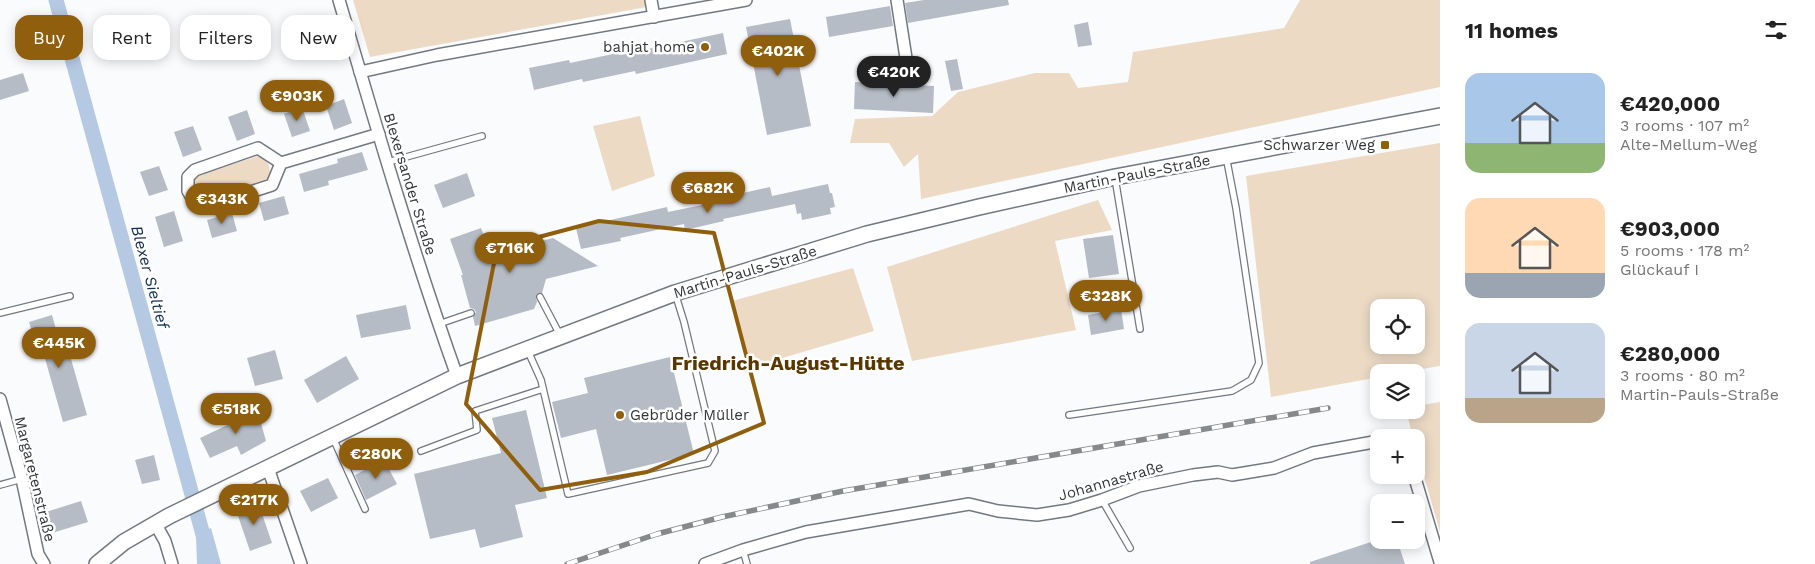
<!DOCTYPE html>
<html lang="en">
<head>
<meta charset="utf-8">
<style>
  body { margin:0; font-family:"Work Sans",sans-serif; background:#f6f6f6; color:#222; height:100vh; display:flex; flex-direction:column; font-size:19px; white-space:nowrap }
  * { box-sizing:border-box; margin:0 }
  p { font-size:16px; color:#767676 }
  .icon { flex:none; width:28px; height:28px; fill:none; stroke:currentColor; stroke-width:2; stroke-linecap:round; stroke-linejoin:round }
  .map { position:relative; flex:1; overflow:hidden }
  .drawer { display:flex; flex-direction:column; background:#fff; width:375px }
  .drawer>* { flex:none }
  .top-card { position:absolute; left:15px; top:15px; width:475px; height:45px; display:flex; gap:10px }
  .tools { position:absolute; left:1370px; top:299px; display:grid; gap:10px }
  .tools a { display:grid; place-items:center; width:55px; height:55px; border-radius:10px; background:#fff; box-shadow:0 2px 12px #0003; font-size:25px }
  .price { position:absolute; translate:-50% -42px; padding:0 11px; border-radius:18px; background:#905f0d; color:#fff; font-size:16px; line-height:32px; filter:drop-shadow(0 1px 2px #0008) }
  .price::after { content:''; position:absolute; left:50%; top:30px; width:15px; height:11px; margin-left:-8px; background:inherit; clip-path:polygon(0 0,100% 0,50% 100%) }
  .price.selected { background:#222; color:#fff }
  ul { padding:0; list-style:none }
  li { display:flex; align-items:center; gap:15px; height:125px; padding:0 25px }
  li span { display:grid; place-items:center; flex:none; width:140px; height:100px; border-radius:15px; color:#555 }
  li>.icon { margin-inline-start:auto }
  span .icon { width:60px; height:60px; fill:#fffc; stroke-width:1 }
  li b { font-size:21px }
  h2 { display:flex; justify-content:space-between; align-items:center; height:60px; padding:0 25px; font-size:21px }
  .chip { padding:0 18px; border-radius:15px; background:#fff; box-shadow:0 2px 12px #0003; font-size:18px; line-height:45px }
  .chip.selected { background:#905f0d; color:#fff }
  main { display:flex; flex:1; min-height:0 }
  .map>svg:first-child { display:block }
</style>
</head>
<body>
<main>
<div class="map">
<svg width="1440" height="564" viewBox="0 0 1440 564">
  <rect width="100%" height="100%" fill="#fafbfd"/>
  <g fill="#ecdac5" fill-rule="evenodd">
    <polygon points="353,0 645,0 647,7 370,57"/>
    <polygon points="1300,0 1440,0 1440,87 921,199 918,154 904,167 889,143 850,143 855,119 932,116 958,92 1035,73 1069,73 1078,88 1128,82 1133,52 1284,28"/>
    <polygon points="640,116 655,176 612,191 593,126"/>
    <path d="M1440,143v223l-37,6h-24v5l-108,20 -25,-221zM1379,308h37v37h-37z"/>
    <path d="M261,155c8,8 11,13 7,24l-61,20 -10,-4 -4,-6 1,-9 6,-5z"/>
    <polygon points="1098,200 1112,230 1055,241 1076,330 912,361 887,267"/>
    <polygon points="853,268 874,331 748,368 732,301"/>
    <polygon points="1440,402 1440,532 1416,448 1416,438 1413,437 1406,410 1416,410 1416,406"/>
  </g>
  <polygon fill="#b6c9e3" points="211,528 221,564 197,564 196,535"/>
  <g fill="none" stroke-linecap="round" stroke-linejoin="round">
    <polyline stroke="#b6c9e3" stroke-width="15" points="56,0 211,564"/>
  </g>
  <g fill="#b5bcc5">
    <polygon points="924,0 1008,0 1009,5 908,23 905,3"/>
    <polygon points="890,6 893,26 829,37 826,17"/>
    <polygon points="790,19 811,126 767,135 746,27"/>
    <polygon points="1088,22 1092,45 1078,47 1074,25"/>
    <polygon points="723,33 727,54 636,74 635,71 583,82 582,79 534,90 529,68 569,60 570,63 618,53 619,55"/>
    <polygon points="957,59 963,89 951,91 945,61"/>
    <polygon points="23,73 29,91 0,100 0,80"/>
    <polygon points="855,82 934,86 933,113 854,109"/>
    <polygon points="344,99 352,123 334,130 326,106"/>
    <polygon points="302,107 310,131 292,137 284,114"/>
    <polygon points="247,110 255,134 237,141 228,117"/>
    <polygon points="193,126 202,150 183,157 174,132"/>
    <polygon points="362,152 368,170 328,181 329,185 304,192 299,174 338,163 337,159"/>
    <polygon points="159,166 168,190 149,196 140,172"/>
    <polygon points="467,173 475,196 443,208 434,185"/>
    <polygon points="828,184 830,193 832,193 835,207 830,208 831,214 802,220 801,213 797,214 795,204 723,219 724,221 685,230 684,224 620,238 621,241 581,249 576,228 667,207 668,212 731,199 730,196 770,187 772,196"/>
    <polygon points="284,196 289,214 264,221 259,203"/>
    <polygon points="174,211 183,241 164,247 155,217"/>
    <polygon points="232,213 237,231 212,238 207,220"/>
    <polygon points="481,228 493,260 517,253 515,248 553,238 598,266 546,279 542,293 536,295 537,302 534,309 475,326 473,317 476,312 474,309 470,308 461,275 463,275 450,239"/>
    <polygon points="1113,235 1119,274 1089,278 1083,239"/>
    <polygon points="406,305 411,329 361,338 356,315"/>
    <polygon points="1121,309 1124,329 1091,335 1088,315"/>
    <polygon points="52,315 63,354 69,352 87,415 63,422 44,355 39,356 29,322"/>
    <polygon points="275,350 283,379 255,386 247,358"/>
    <polygon points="346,356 359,379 317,403 304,380"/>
    <polygon points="670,357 694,454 607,475 596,429 561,438 552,402 588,393 584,378"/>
    <polygon points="257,409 266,441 241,455 237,446 210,458 200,438 236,421 234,415"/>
    <polygon points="526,410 547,498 515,505 523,537 480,548 475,529 430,539 414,474 501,453 492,418"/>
    <polygon points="154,455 160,480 142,484 135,460"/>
    <polygon points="384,460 397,484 366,500 355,475"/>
    <polygon points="328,478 338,498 311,512 300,491"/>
    <polygon points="81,501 88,522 52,533 46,512"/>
    <polygon points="258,502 272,543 250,551 236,510"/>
    <polygon points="1377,540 1397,540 1405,564 1310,564 1310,562"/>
  </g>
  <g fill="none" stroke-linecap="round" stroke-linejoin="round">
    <g stroke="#727880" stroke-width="8">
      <g id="service">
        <polyline points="388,162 482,136"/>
        <polyline points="1115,178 1140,329"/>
        <polyline points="540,297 560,335"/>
        <polyline points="0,313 70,296"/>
        <polyline points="439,324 471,313"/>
        <polyline points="527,349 541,380 568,494 708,463 715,451 684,322 675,293"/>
        <polyline points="1069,415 1232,391 1251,380 1259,363 1236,208 1226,156"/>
        <polyline points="333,438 365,509"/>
        <polyline points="421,451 477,430 475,411 543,389"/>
        <polyline points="0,485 22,479"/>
        <polyline points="1102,500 1130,548"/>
        <polyline points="743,550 747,564"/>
      </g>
    </g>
    <g stroke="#727880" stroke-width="14">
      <g id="minor">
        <path d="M339,0c37,126 74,253 118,376"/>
        <polyline points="651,0 654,17"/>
        <polyline points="897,0 906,58"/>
        <polyline points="360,72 437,55 746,0"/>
        <polyline points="281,163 272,185 204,207 195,203 188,191 188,177 195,170 258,148 281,163 379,134"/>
        <polyline points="0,399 22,479 38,554 44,564"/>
        <polyline points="268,468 301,564"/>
        <polyline points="1414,475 1440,562"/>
        <polyline points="155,523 165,541 172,564"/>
        <polyline points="705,564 743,550 806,532 969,504 998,511 1037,515 1069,510 1102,500 1139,486 1193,475 1218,472 1232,475 1274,468 1313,453 1379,441"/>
      </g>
    </g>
    <g stroke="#727880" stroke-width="18">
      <polyline id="tertiary" points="97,564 124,542 169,516 457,376 675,293 867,234 979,207 1115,177 1440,116"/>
    </g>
    <use href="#service" stroke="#fff" stroke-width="5.5"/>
    <use href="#minor" stroke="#fff" stroke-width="11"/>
    <use href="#tertiary" stroke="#fff" stroke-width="15"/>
    <g stroke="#86898b" stroke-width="5.5">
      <polyline id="rail" points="567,564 657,534 722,517 843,491 1328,408"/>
    </g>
    <use href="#rail" stroke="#fff" stroke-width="4" stroke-dasharray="11" stroke-linecap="butt"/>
  </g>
  <path fill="none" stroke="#905f0d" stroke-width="4" stroke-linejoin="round" d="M599,221l115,12 50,190 -117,49 -107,18 -74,-86 31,-156z"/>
  <g fill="#905f0d" stroke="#fff" stroke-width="2">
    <circle cx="705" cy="47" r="5"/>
    <rect x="1380" y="140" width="10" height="10" rx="2.5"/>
    <circle cx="620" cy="415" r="5"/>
  </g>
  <g text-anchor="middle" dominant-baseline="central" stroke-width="5" stroke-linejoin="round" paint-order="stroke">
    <g font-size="15" fill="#333639" stroke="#fff" text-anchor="end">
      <text x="695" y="47">bahjat home</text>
      <text x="1375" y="145">Schwarzer Weg</text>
      <text x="630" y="415" text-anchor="start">Gebrüder Müller</text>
    </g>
    <g font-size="15" fill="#333639" stroke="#fff">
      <text transform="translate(1137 174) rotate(-11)">Martin-Pauls-Straße</text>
      <text transform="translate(410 184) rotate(73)">Blexersander Straße</text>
      <text transform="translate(745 272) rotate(-17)">Martin-Pauls-Straße</text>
      <text transform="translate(35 479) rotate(76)">Margaretenstraße</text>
      <text transform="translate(1111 481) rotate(-16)">Johannastraße</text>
    </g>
    <g font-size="16" font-style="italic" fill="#122d50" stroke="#fff">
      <text transform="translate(150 277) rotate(75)">Blexer Sieltief</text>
    </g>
    <g font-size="20" font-weight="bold" fill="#593700" stroke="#fff">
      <text x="788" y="363">Friedrich-August-Hütte</text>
    </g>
  </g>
</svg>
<div class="tools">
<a><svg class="icon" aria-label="locate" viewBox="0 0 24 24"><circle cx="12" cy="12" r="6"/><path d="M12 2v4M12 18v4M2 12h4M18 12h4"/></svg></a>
<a><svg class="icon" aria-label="layers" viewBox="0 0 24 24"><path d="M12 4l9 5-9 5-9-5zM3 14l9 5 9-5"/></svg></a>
<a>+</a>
<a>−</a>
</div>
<b class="price" style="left:778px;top:77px">€402K</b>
<b class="price selected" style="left:894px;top:98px">€420K</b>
<b class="price" style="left:297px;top:122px">€903K</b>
<b class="price" style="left:708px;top:214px">€682K</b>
<b class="price" style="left:222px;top:225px">€343K</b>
<b class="price" style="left:510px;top:274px">€716K</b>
<b class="price" style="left:1106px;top:322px">€328K</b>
<b class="price" style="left:59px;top:369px">€445K</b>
<b class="price" style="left:236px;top:435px">€518K</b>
<b class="price" style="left:376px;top:480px">€280K</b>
<b class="price" style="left:254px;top:526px">€217K</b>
<div class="top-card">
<a class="chip selected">Buy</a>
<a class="chip">Rent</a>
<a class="chip">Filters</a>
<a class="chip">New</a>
</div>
</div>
<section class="drawer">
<h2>11 homes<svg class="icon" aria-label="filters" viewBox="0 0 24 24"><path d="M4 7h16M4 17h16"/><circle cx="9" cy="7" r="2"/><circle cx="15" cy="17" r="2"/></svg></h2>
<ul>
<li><span style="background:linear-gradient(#a9c7e8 70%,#8fb573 0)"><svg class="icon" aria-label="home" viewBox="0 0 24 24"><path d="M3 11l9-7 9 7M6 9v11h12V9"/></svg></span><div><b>€420,000</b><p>3 rooms · 107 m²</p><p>Alte-Mellum-Weg</p></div></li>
<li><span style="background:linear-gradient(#ffd9b3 75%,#9aa5b1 0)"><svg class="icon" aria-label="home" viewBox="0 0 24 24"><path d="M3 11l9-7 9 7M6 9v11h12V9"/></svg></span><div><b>€903,000</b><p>5 rooms · 178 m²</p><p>Glückauf I</p></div></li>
<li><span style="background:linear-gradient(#c9d6e8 75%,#b9a48a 0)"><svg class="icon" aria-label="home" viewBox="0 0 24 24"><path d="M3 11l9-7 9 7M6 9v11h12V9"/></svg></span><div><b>€280,000</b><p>3 rooms · 80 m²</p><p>Martin-Pauls-Straße</p></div></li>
</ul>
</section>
</main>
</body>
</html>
